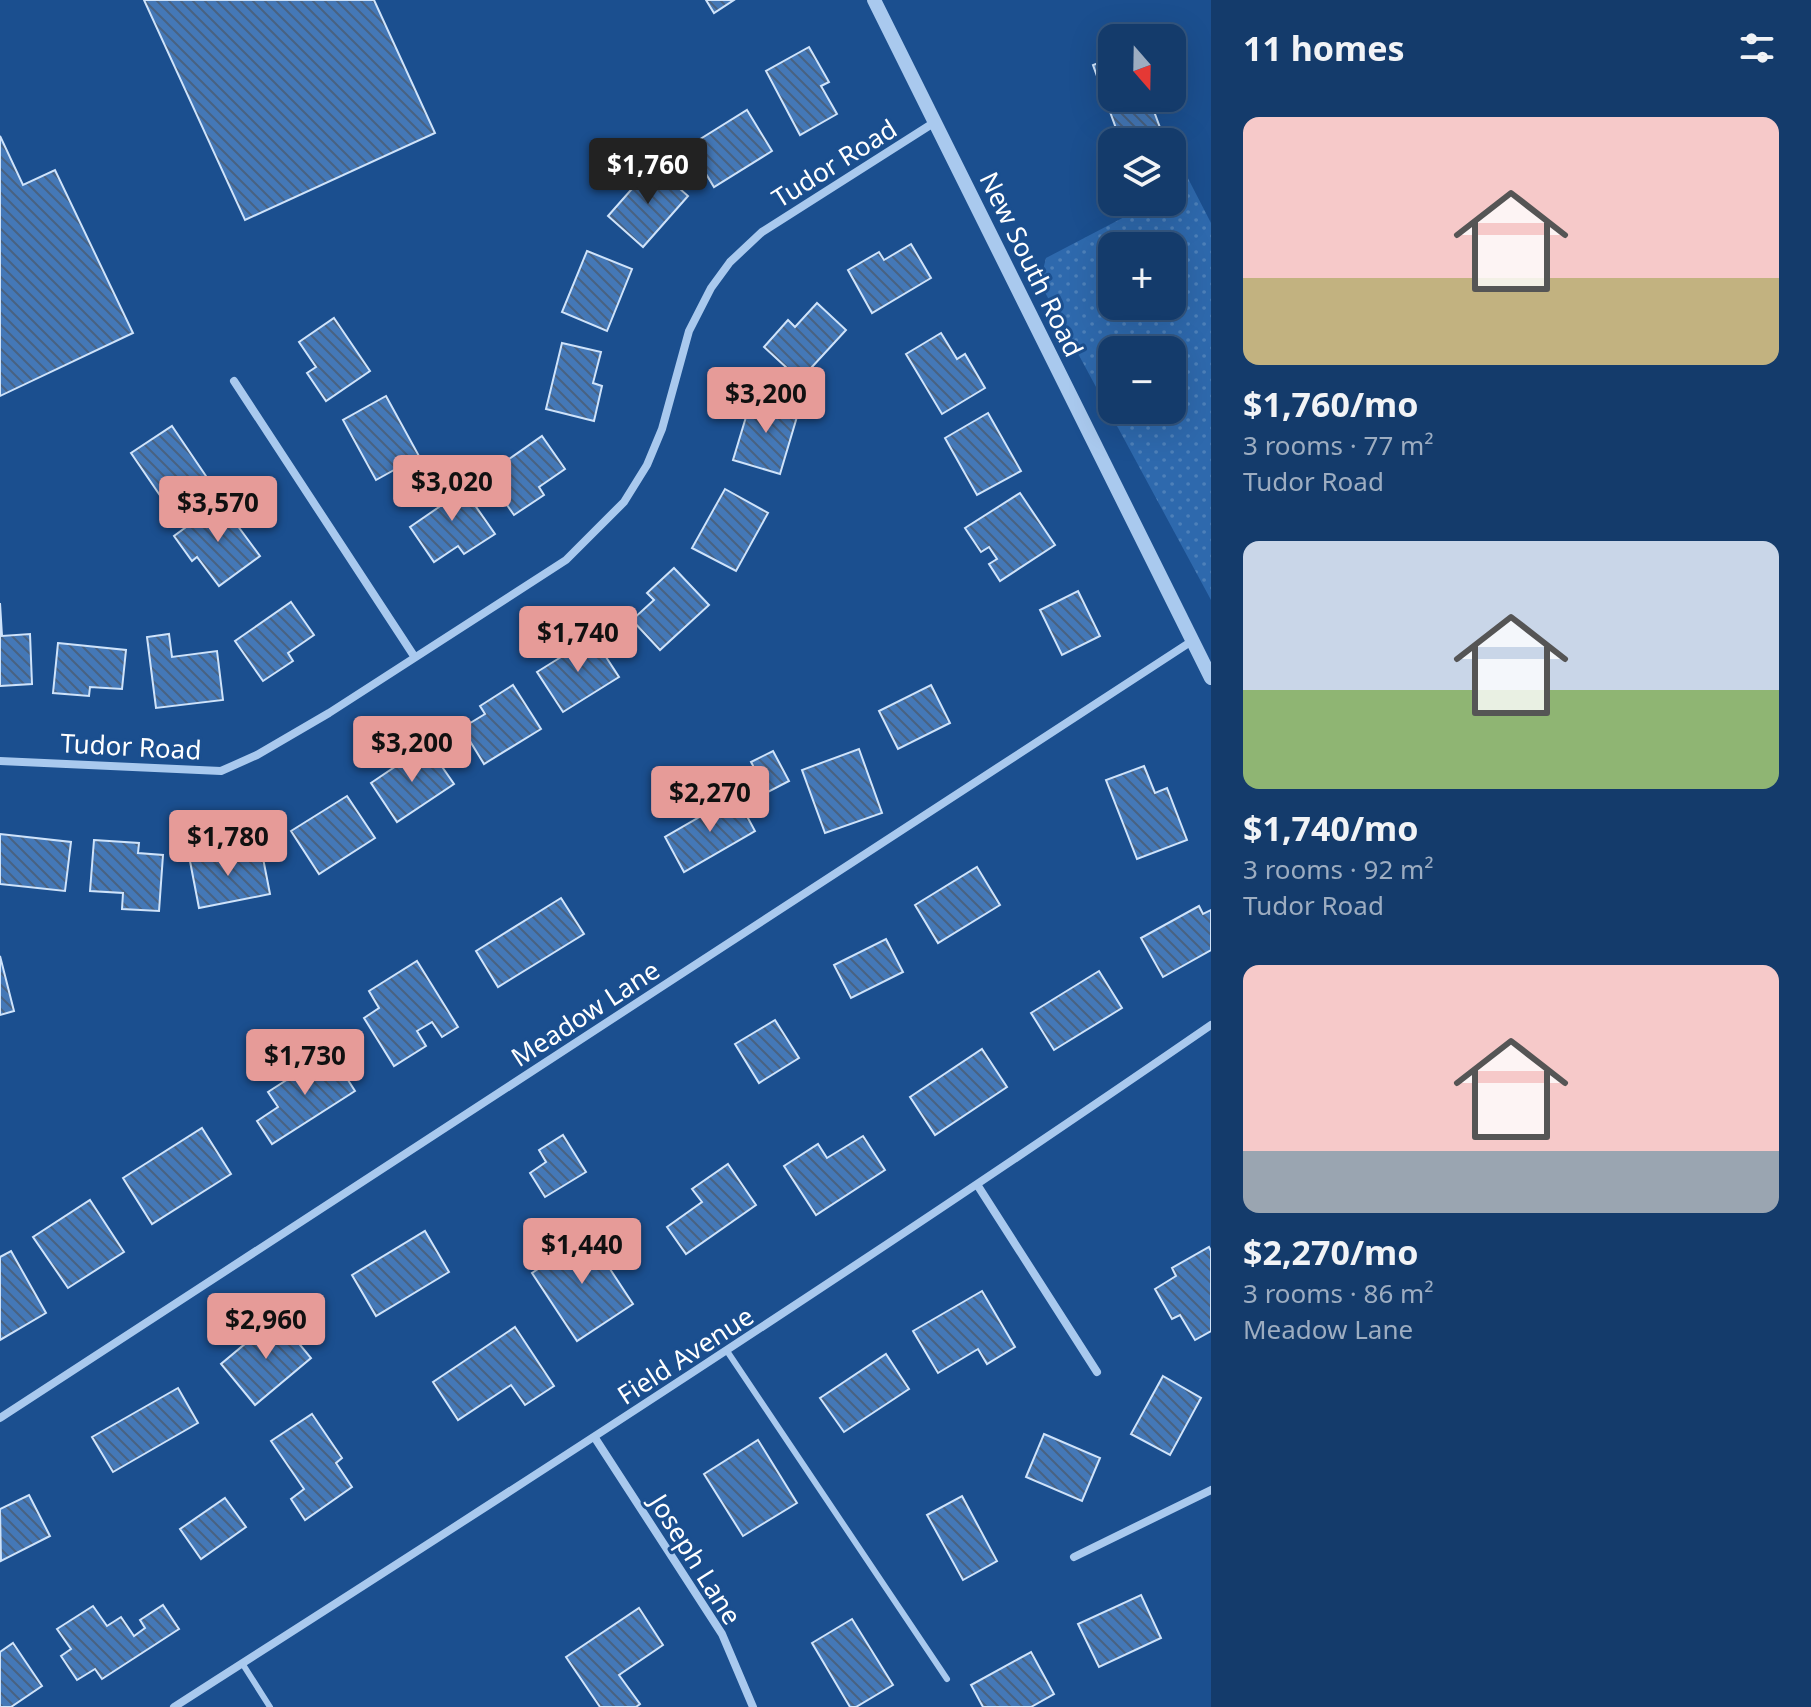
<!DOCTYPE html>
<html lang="en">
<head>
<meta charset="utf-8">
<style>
  body { margin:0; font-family:"Noto Sans",sans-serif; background:#1d4271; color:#f1f3f6; height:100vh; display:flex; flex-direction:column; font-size:30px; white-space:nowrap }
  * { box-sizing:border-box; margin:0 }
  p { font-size:26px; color:#9dadc1 }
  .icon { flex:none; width:44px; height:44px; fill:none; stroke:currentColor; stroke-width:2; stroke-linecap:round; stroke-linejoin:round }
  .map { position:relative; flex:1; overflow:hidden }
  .sheet { display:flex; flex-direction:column; background:#143b6b; width:600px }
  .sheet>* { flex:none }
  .needle { width:52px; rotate:160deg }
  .fabs { position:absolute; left:1098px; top:24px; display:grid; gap:16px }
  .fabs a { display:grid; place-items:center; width:88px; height:88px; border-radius:16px; background:#143b6b; box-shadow:0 8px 32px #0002,0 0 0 2px #33557e; font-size:40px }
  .price { position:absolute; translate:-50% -68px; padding:0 18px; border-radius:8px; background:#e69b98; color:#111; font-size:26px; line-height:52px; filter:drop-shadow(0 2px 4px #0008) }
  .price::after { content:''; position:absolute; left:50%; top:48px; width:24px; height:18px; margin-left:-12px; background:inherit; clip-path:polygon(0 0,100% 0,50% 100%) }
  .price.active { background:#222; color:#fff }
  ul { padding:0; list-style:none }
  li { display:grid; align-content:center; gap:16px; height:424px; padding:0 32px }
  li span { display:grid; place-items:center; height:248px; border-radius:16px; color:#555 }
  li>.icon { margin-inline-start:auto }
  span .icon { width:144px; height:144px; fill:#fffc; stroke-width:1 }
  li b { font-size:34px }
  h2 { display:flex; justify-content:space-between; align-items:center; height:96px; padding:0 32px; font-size:34px }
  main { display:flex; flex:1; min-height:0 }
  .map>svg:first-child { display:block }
</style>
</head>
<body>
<main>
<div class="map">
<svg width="1211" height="1707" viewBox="0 0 1211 1707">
  <defs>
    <pattern id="green-dots" width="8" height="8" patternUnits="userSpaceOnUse" patternTransform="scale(2)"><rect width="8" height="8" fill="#2e69ad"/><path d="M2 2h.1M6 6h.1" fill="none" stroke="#4d80b9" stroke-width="1.8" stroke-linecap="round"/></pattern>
    <pattern id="building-back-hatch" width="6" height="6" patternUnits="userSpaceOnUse" patternTransform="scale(2)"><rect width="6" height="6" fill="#4478b7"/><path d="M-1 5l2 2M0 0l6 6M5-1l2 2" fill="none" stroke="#486282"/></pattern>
  </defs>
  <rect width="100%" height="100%" fill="#1b4f8f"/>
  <path fill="url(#green-dots)" fill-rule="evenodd" d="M1177,157l34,66v377l-177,-328 9,-2 3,-12 107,-56h19v-10l6,-3 -6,-16v-14zM1112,246h60v60h-60zM1112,350h60v60h-60z"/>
  <g fill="url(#building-back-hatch)" stroke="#cfe3fa" stroke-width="2">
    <polygon points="144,0 374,0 435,133 245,220"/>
    <polygon points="706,0 734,0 714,13"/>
    <polygon points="809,47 829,82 821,86 837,114 800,135 766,71"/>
    <polygon points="1112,58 1112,98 1149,98 1165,141 1121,142 1093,65"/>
    <polygon points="747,110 772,151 714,187 689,146"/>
    <polygon points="0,136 23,185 55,170 133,333 0,396"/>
    <polygon points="653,165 688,196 643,247 608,216"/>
    <polygon points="911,244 931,278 872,313 848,270 879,252 884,260"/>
    <polygon points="587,251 632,269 607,331 562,312"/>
    <polygon points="817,303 846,330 800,380 764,347 788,320 795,327"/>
    <polygon points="334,318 370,371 326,401 307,373 316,367 299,342"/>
    <polygon points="941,333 957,359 965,354 985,388 942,414 906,354"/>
    <polygon points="562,343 601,352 593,383 602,386 594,421 546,409"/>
    <polygon points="386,396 419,456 376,480 343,420"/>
    <polygon points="752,397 799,410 780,474 733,460"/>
    <polygon points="988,413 1021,471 977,495 945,438"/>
    <polygon points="172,426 210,482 170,510 131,453"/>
    <polygon points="542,436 565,469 539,487 544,495 514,515 486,475"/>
    <polygon points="456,478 495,534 464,554 458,546 434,562 410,527 439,507 431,495"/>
    <polygon points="725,489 768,513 736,571 692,548"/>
    <polygon points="1020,493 1055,545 1000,581 989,564 997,559 989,547 981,552 965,528"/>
    <polygon points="220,502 260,556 219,586 197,557 192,561 174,536"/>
    <polygon points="674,568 709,605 660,650 632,620 654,600 647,593"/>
    <polygon points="1078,591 1100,636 1062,655 1040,610"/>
    <polygon points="291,602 314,635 288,653 293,661 263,681 235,641"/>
    <polygon points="0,603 2,636 30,634 32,684 0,686"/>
    <polygon points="169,634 172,657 217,651 223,700 156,708 147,637"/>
    <polygon points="593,637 619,677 563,712 537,672"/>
    <polygon points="58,643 126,650 122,689 90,687 89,696 53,693"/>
    <polygon points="513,685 541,729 484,764 462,728 485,714 480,706"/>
    <polygon points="931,685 950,723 898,749 879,711"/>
    <polygon points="427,745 454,784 397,822 371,783"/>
    <polygon points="859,749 882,813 825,833 802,770"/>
    <polygon points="773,751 789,781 768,792 751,762"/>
    <polygon points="1144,766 1155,793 1167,788 1187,840 1137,859 1106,780"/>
    <polygon points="347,796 375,838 319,874 291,831"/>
    <polygon points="736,796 755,831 684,872 665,837"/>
    <polygon points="0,834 71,842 65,891 0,884"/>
    <polygon points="94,840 139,843 138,853 163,855 159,911 122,909 123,893 90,891"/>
    <polygon points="229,849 231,858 262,853 270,894 199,908 189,856"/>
    <polygon points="977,867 1000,905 938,943 915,905"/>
    <polygon points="561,898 584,934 498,987 476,951"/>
    <polygon points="1199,906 1203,914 1211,910 1211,950 1163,977 1141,938"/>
    <polygon points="886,939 903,972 851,998 834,965"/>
    <polygon points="0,956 14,1011 0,1015"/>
    <polygon points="417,961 458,1027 442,1037 432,1022 417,1031 426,1046 394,1066 364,1018 379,1008 369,991"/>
    <polygon points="1099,971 1122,1008 1054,1050 1031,1013"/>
    <polygon points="775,1020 799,1058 759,1083 735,1044"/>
    <polygon points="982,1049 1007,1087 935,1135 910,1097"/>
    <polygon points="330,1052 355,1091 272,1144 257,1121 278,1107 268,1092"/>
    <polygon points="202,1128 231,1174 152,1224 123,1178"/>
    <polygon points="563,1135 586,1172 545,1197 530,1173 546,1162 539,1150"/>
    <polygon points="863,1136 885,1170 816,1215 784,1166 818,1144 827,1158"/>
    <polygon points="728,1164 756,1205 686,1254 667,1227 702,1202 692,1189"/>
    <polygon points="90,1200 124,1252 68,1288 33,1237"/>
    <polygon points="581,1225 633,1304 577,1341 532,1273 572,1246 564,1236"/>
    <polygon points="425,1231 449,1272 376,1316 352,1275"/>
    <polygon points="1209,1247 1211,1251 1211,1331 1195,1340 1180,1315 1172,1319 1155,1289 1176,1276 1172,1268"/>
    <polygon points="11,1251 46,1313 0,1340 0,1257"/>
    <polygon points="982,1291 1015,1347 987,1364 978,1349 938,1373 913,1331"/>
    <polygon points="277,1317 311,1358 255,1405 221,1364"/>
    <polygon points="515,1327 554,1386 525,1405 511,1385 458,1420 433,1382"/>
    <polygon points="886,1354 909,1389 844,1432 820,1398"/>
    <polygon points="1163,1376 1201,1398 1170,1455 1131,1434"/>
    <polygon points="178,1388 198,1423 113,1472 92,1437"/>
    <polygon points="312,1414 342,1458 336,1463 352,1487 305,1520 291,1499 304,1489 271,1441"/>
    <polygon points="1044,1434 1100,1458 1082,1501 1026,1477"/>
    <polygon points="758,1440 797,1503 743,1536 704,1474"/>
    <polygon points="29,1495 50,1536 1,1561 0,1509"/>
    <polygon points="962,1496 997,1561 963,1580 927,1515"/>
    <polygon points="225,1498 246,1527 201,1559 180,1529"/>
    <polygon points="1141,1595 1161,1638 1099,1667 1078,1624"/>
    <polygon points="163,1605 179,1629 102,1679 95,1669 77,1680 61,1656 71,1649 57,1629 93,1606 107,1626 121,1617 134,1636 145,1628 140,1620"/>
    <polygon points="639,1608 663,1645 619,1675 640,1704 636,1707 600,1707 566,1657"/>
    <polygon points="852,1619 893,1685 856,1707 850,1707 812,1643"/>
    <polygon points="13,1643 42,1686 11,1707 0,1707 0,1652"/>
    <polygon points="1031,1652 1054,1694 1031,1707 983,1707 971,1685"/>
  </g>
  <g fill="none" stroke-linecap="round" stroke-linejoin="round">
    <g stroke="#a9c9ee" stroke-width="6">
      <polyline points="727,1351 947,1679"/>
      <polyline points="242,1663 270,1707"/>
    </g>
    <g stroke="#a9c9ee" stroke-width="8">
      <polyline points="234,381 414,656"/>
      <polyline points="0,761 221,771 257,755 329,713 566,560 624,502 647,465 662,429 689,331 711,288 730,262 762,232 935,122"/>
      <polyline points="978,1186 1097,1372"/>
      <polyline points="0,1418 1192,641"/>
      <polyline points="595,1438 722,1634 753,1707"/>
      <polyline points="1074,1557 1211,1490"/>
      <path d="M174,1707c349,-223 696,-447 1037,-682"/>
    </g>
    <polyline stroke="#a9c9ee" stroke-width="14" points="874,0 1211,678"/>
  </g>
  <g text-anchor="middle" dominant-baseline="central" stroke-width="6" stroke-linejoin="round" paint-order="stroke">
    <g font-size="26" fill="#fff" stroke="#1b4f8f">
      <text transform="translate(834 163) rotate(-32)">Tudor Road</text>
      <text transform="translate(1032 264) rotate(64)">New South Road</text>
      <text transform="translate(131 746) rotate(3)">Tudor Road</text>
      <text transform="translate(585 1013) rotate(-33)">Meadow Lane</text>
      <text transform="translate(685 1355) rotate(-33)">Field Avenue</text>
      <text transform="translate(696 1559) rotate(58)">Joseph Lane</text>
    </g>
  </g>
</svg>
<div class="fabs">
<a><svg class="needle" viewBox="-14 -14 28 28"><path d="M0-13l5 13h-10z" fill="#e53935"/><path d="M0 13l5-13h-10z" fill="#9dadc1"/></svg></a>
<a><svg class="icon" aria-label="layers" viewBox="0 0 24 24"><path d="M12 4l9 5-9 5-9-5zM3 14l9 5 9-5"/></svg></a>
<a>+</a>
<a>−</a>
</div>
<b class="price active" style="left:648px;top:206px">$1,760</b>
<b class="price" style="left:766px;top:435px">$3,200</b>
<b class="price" style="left:452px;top:523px">$3,020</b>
<b class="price" style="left:218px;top:544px">$3,570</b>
<b class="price" style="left:578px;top:674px">$1,740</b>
<b class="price" style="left:412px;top:784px">$3,200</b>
<b class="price" style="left:710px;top:834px">$2,270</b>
<b class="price" style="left:228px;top:878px">$1,780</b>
<b class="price" style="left:305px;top:1097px">$1,730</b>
<b class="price" style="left:582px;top:1286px">$1,440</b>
<b class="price" style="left:266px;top:1361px">$2,960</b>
</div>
<section class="sheet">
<h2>11 homes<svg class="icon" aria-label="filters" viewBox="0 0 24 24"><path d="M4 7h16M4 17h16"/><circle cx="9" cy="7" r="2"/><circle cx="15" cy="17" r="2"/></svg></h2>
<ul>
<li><span style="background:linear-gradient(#f6c9c9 65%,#c2b280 0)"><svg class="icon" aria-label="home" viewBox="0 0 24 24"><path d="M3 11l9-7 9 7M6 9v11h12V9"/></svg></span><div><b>$1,760/mo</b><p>3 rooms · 77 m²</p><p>Tudor Road</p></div></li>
<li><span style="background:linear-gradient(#c9d6e8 60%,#8fb573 0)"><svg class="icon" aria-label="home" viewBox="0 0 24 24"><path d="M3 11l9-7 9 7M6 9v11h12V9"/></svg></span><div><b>$1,740/mo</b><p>3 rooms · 92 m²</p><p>Tudor Road</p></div></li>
<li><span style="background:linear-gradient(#f6c9c9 75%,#9aa5b1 0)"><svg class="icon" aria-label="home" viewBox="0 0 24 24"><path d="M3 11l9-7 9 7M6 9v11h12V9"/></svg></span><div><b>$2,270/mo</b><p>3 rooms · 86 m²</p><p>Meadow Lane</p></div></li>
</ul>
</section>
</main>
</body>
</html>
